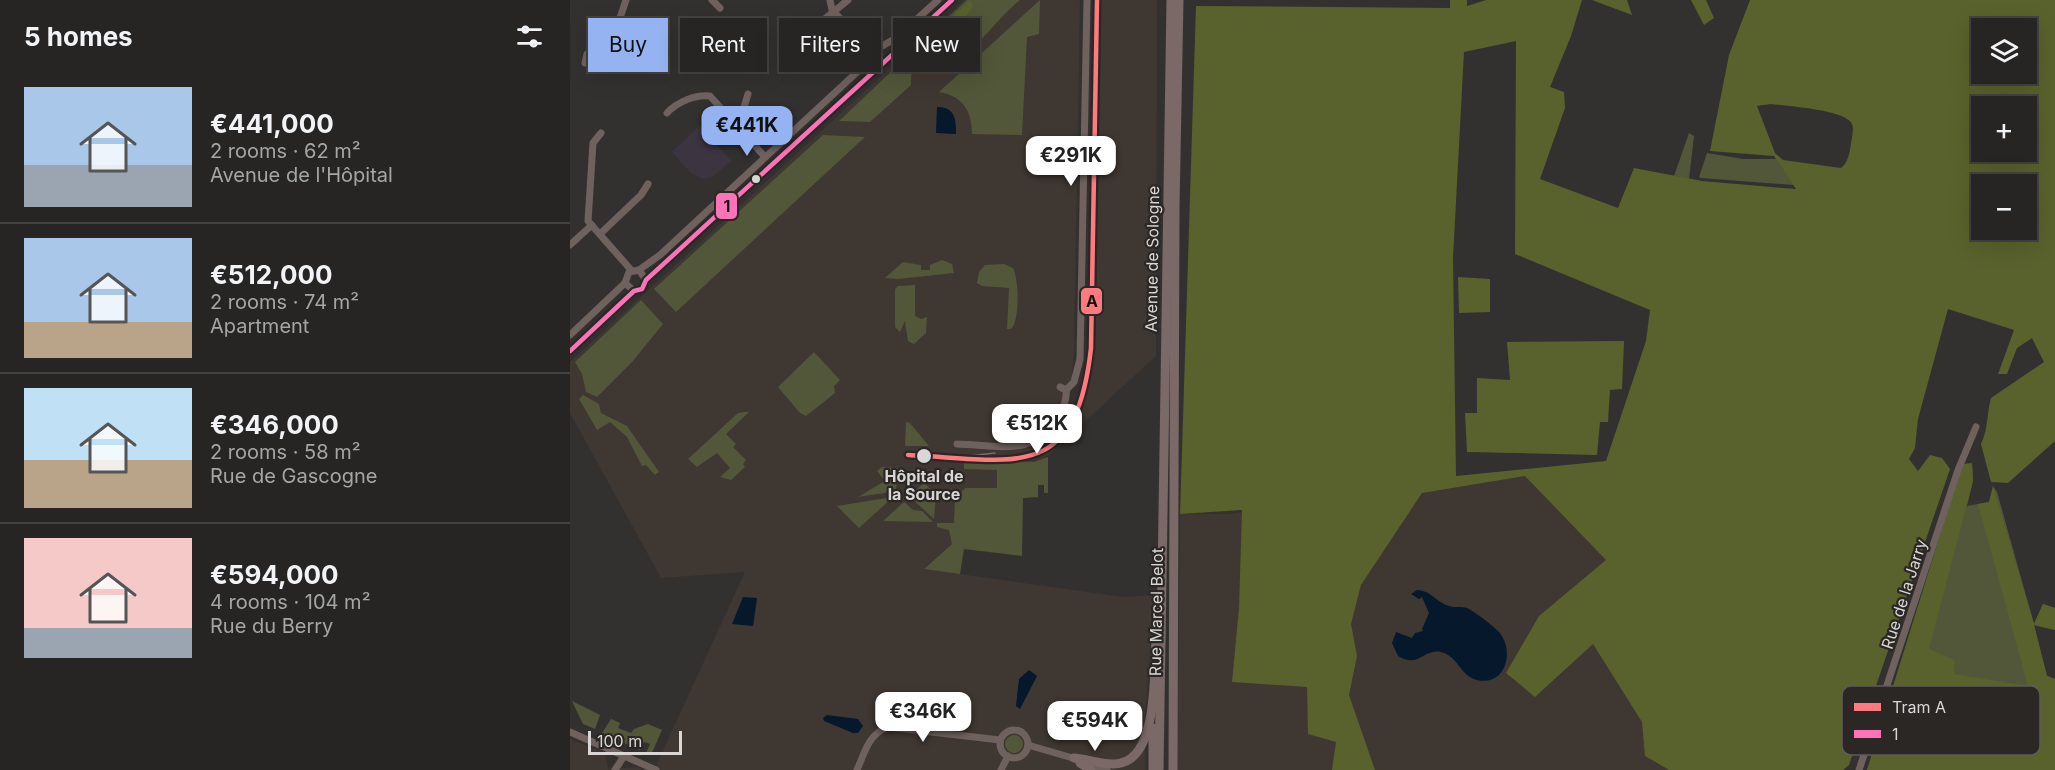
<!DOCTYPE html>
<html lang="en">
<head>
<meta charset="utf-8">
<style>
  body { margin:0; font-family:Inter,sans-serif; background:#323130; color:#f1f3f6; height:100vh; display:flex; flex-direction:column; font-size:22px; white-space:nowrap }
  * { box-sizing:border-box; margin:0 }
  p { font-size:20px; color:#a4a5a6 }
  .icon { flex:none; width:33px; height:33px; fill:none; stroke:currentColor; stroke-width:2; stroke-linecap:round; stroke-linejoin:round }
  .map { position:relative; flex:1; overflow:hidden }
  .panel { display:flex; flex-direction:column; background:#262523; width:570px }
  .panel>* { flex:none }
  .top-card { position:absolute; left:18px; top:18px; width:570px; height:54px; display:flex; gap:12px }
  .tools { position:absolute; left:1401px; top:18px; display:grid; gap:12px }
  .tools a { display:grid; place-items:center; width:66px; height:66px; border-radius:0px; background:#262523; box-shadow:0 6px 24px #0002,0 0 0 2px #424241; font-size:30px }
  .scale { position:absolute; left:18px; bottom:15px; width:94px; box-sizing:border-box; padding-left:6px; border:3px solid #d9d7d5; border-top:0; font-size:16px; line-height:21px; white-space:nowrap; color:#d9d7d5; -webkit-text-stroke:4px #2a2724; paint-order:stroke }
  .price { position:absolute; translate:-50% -51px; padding:0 14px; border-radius:12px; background:#fff; color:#222; font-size:20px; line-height:39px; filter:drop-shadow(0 2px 3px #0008) }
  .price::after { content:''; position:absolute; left:50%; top:36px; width:18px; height:14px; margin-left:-9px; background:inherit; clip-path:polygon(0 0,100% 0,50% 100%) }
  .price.active { background:#95b2f1; color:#111 }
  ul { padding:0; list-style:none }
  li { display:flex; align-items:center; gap:18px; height:150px; padding:0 24px }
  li+li { border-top:2px solid #424241 }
  li span { display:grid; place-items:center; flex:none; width:168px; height:120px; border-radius:0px; color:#555 }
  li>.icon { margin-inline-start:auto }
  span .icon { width:72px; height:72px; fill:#fffc; stroke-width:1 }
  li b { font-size:26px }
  h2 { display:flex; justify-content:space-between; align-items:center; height:72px; padding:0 24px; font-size:26px }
  .chip { padding:0 21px; border-radius:0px; background:#262523; box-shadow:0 6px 24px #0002,0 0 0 2px #424241; font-size:21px; line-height:54px }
  .chip.active { background:#95b2f1; color:#111 }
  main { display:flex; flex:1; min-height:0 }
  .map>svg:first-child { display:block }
</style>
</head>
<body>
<main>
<section class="panel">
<h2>5 homes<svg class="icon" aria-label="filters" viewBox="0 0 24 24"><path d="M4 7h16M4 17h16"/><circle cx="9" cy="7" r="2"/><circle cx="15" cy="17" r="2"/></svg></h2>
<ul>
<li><span style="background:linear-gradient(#a9c7e8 65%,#9aa5b1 0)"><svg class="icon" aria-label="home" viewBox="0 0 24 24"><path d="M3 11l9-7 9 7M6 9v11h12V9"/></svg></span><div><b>€441,000</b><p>2 rooms · 62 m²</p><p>Avenue de l'Hôpital</p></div></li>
<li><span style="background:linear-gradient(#a9c7e8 70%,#b9a48a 0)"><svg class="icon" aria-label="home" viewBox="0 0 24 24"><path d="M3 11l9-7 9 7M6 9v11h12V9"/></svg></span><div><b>€512,000</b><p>2 rooms · 74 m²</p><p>Apartment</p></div></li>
<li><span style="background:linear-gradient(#bfe0f5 60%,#b9a48a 0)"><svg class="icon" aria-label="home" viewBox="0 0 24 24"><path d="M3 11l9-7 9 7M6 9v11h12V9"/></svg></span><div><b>€346,000</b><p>2 rooms · 58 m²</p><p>Rue de Gascogne</p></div></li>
<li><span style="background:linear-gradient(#f6c9c9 75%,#9aa5b1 0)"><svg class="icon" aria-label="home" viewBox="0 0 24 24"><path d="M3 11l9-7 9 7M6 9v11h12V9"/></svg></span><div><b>€594,000</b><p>4 rooms · 104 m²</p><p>Rue du Berry</p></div></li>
</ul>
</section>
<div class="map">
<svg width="1485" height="770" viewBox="0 0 1485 770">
  <rect width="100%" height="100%" fill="#33312f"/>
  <g fill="#3f3731">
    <polygon points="394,0 510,0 504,354 496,439 354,569 553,597 584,595 575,717 575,770 84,770 175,572 91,578 0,413 0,362"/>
    <polygon points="530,0 587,0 586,356 512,424 506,417 518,389 523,352"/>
    <polygon points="1079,463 1075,756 1098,770 607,770 610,514 660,514 867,485"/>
    <polygon points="0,739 35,753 38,769 67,767 74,770 0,770"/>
  </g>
  <polygon fill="#3d3441" points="129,126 161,161 142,177 133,179 121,173 102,152"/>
  <g fill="#525739">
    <path d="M397,0h53c-38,31 -46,66 -102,67v-22z"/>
    <path d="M470,0l-1,34 -12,3 -5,98 -50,-1c0,-23 -9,-38 -33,-42z"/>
    <polygon points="342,52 341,85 300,122 269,121"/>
    <polygon points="1119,133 1124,136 1119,179 1104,176"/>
    <polygon points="253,135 295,137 106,312 84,289"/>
    <polygon points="1137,153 1173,159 1206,159 1224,185 1131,178 1129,177"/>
    <polygon points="372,260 382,264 384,273 328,279 315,278 333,262 351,265 351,270 360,270 360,265"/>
    <path d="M434,264l9,4c6,11 7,53 -2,61h-4l2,-41 -27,-2 -5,-3 2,-11 6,-7z"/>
    <polygon points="345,285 345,316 351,319 357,317 356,333 344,344 338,341 335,321 330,332 325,327 325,289 328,286"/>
    <polygon points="71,300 93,324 62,362 27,397 16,392 12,374 5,362"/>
    <polygon points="244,352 270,380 264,386 265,393 236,416 230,413 208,387"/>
    <polygon points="13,395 29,404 31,413 57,426 89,472 85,475 76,465 72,466 57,437 40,422 27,430 9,399"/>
    <polygon points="175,412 179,412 156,434 166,444 163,447 176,460 173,464 175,467 161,480 150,477 160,468 147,453 127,467 118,459 168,413"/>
    <polygon points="336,422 340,423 359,446 335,446"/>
    <polygon points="478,457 478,493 474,493 474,485 468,485 468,497 453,498 452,556 394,549 390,574 354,569 382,544 379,530 367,527 367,523 384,523 385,499 395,488 427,488 427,470 394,469 394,459 464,462"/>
    <polygon points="1402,463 1403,481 1397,506 1419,502 1423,486 1427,492 1464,624 1473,604 1485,608 1485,630 1464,625 1477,676 1485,679 1485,770 1297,770"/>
    <polygon points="312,467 329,468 326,489 321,492 288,497 315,481 307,471"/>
    <polygon points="354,483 366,494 364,519 339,496"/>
    <polygon points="323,497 289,528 267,506"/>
    <polygon points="334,502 343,510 352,511 363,522 313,521"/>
    <polygon points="2,701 30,715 25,729 13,724"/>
    <polygon points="41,719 50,723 48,728 61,733 64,729 78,724 92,730 81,755 76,753 80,744 74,742 70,750 32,733"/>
    <circle cx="444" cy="744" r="9"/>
  </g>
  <g fill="#59612c" fill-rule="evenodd">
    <path d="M400,0l3,6c-8,13 -20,25 -36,25z"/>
    <path d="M880,0h17v6l19,-6h96l-11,36 -21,51 14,5 1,16 -25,71 78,29 16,-40 68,13 94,8 -22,-33 -64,-5 19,-96 21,-55h305v441l-47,42 -17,-1 -10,-38c8,-18 5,-27 10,-46l53,-36 -12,-24 -15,10 -10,26h-9l16,-44 -66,-21 -30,110 -3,29 -6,11 9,12 12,-16 12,3 8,11 -101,296 -6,5h-174l-24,-14 -3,-34 -49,-78 -58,53 -29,-24 33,-57 67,-56 -81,-84 -103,17 -61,92 -10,39 6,32 -8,39 26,75h-43l4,-28 -28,-8 -1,-47 -75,-5 7,-74 3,-98 -62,4 16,-508 254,2zM1412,28h44v46h-44zM946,41l-1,213 135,56 -4,31 -40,120 -150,15 -3,-218 11,-206zM1201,104c15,2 76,6 81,20 2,5 0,14 -1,19 -1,9 -3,20 -10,25l-58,-8 -8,-7 -18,-47zM1412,106h44v46h-44zM1412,184h44v46h-44z"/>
    <polygon points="1022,0 1057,0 1062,15"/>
    <polygon points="1121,0 1136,0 1144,18 1134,25"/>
    <polygon points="357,45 364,55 385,56 372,61 361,58 360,63 351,64 352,46"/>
    <polygon points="888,277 920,279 920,312 889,313"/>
    <polygon points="1054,341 1052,389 1040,390 1038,422 1030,422 1027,455 897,452 895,413 907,413 907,378 940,380 937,342"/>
    <polygon points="1402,463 1403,481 1359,649 1385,660 1384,674 1458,686 1408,504 1419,502 1423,486 1464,624 1473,604 1485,608 1485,630 1464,625 1477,676 1485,679 1485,770 1297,770 1387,480 1393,464"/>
  </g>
  <g fill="#06182b">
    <path d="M367,107c18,0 19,12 19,27l-20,-1z"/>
    <path d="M847,590c15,1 19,12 32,16 6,2 12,0 18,2 7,3 25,17 30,22 19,18 10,57 -20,50 -17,-4 -19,-24 -36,-28 -18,-4 -22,17 -43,4l-6,-13 4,-11 16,6 3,-5 8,-2 -1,-2 7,-16 -7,-16 -3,2 -8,-5z"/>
    <polygon points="173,597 187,598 183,626 162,624"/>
    <polygon points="459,670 467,676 450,709 446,706 449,679"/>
    <polygon points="257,715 288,719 293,726 288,733 283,733 254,721 253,718"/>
  </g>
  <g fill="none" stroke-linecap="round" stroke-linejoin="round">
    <g stroke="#6f615e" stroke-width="7">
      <polyline points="142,0 150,8"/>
      <polyline points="260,0 262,10 302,52"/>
      <polyline points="47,27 67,48 80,53"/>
      <polyline points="229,40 278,0"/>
      <polyline points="302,52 326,38 368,0"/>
      <polyline points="15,63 17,54 47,27 56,0"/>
      <path d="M97,113c10,-11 29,-19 43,-17l55,61"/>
      <polyline points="168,127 178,94"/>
      <polyline points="31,133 23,143 18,221 62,271"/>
      <polyline points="30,234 71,195 78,184"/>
      <polyline points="0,245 22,225"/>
      <polyline points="69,270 90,255 299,61"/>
      <polyline points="64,291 55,283 59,272 69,270 76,280"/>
      <polyline points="0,335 55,283"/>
      <polyline points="0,351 64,291 72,289 76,280 382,0"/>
      <polyline points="490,387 496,390 504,382 510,359 517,0"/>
      <path d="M387,444c38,1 80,14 101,-27 5,-9 9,-17 8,-27"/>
      <circle cx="444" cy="744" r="14"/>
      <polyline points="0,732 86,770"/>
      <polyline points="458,745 506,759"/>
      <polyline points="522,765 537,770"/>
      <polyline points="45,770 54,756"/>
      <path d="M287,770c7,-16 12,-37 31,-43l112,13"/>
      <polyline points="431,770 438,756"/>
      <polyline points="1289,770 1388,470 1406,427"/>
    </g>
    <g stroke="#7a6966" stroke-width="9">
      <path d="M504,758c15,1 33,9 47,5 37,-8 33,-92 35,-123"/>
      <polyline points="510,763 521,770"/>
      <polyline points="583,770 583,728"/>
      <polyline points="589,770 601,0"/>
      <polyline points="603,770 605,208 609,0"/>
    </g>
    <polyline stroke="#756d6b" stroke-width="1.5" points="389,457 425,453"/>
    <g stroke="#2a2724" stroke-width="9">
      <polyline id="bus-1" points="0,351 64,291 72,289 76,280 382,0"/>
    </g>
    <use href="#bus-1" stroke="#fc74b7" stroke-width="4.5"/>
    <g stroke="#2a2724" stroke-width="9">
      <path id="tram-1" d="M338,455c107,5 168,29 183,-107l6,-348"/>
    </g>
    <use href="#tram-1" stroke="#fe7a7f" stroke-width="4.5"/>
  </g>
  <g fill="#d9d7d5" stroke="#2a2724" stroke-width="2">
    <circle cx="186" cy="179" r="5"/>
    <circle cx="354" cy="456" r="8"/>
  </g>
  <g text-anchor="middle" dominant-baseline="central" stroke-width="4.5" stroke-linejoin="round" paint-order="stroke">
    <g font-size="16" fill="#d9d7d5" stroke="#2a2724">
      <text transform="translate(582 259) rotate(-89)">Avenue de Sologne</text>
      <text transform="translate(1334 594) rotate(-72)">Rue de la Jarry</text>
      <text transform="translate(586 612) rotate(-89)">Rue Marcel Belot</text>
    </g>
    <g font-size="16" font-weight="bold" fill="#d9d7d5" stroke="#2a2724">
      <text x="354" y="476">Hôpital de<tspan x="354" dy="18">la Source</tspan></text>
    </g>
  </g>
  <rect x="1272" y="686" width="198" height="69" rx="9" fill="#2a2724" stroke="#5f5c59" stroke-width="1.5"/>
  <rect x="1284" y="703" width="27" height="8" fill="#fe7a7f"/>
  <rect x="1284" y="730" width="27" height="8" fill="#fc74b7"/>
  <g font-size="16" fill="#d9d7d5">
    <text x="1322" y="713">Tram A</text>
    <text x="1322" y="740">1</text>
  </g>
  <g stroke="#2a2724" stroke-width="2">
    <rect x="145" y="192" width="23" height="28" rx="6" fill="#fc74b7"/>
    <rect x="510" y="287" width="23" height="28" rx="6" fill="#fe7a7f"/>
  </g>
  <g font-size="16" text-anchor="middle" font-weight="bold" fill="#111">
    <text x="157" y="212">1</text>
    <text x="522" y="307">A</text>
  </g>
</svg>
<div class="tools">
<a><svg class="icon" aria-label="layers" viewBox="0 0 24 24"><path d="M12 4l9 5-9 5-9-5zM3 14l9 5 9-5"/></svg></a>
<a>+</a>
<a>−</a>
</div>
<div class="scale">100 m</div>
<b class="price active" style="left:177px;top:157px">€441K</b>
<b class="price" style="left:501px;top:187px">€291K</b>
<b class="price" style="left:467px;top:455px">€512K</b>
<b class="price" style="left:353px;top:743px">€346K</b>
<b class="price" style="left:525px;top:752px">€594K</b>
<div class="top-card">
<a class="chip active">Buy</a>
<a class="chip">Rent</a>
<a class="chip">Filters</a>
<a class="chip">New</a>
</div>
</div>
</main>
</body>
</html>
